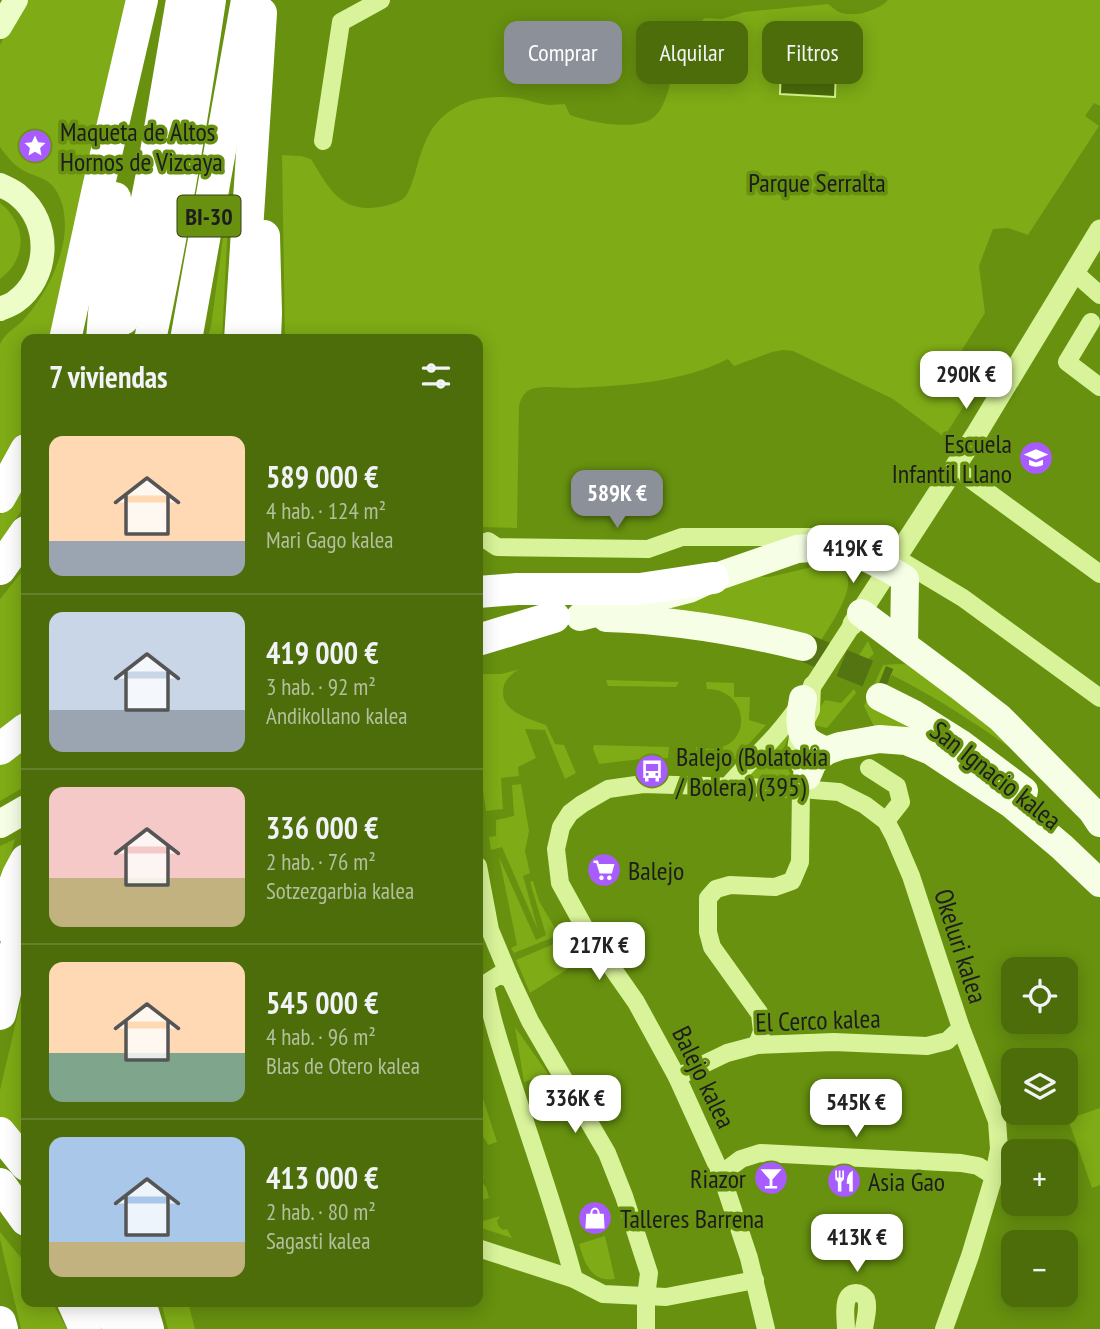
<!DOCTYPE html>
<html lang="es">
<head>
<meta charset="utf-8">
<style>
  body { margin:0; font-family:"PT Sans Narrow",sans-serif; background:#547214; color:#f1f3f6; height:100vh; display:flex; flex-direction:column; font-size:26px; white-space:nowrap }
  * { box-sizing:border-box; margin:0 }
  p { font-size:23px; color:#b3c09d }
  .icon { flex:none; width:38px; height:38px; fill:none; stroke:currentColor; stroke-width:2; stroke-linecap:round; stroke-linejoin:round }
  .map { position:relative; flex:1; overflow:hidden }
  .side { position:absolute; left:21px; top:334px; width:462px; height:973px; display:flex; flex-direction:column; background:#4d6d0b; border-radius:14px; box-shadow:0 4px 18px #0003 }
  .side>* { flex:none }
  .top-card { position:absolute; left:504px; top:21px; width:490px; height:63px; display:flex; gap:14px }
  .tools { position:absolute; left:1001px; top:957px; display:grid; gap:14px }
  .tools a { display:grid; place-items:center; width:77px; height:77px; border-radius:14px; background:#4d6d0b; box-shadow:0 4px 18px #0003; font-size:35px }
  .price { position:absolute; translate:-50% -60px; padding:0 16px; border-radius:14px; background:#fff; color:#222; font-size:23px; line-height:46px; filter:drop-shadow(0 2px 4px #0008) }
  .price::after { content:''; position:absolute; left:50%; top:42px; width:21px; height:16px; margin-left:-10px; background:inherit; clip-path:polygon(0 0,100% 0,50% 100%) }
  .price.on { background:#8c9099; color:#fff }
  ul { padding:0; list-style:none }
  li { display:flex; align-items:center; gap:21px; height:175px; padding:0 28px }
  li+li { border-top:2px solid #64802c }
  li span { display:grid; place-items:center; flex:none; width:196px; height:140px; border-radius:14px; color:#555 }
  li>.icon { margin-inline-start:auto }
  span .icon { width:84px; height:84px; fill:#fffc; stroke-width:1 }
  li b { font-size:30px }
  h2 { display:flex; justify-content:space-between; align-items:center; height:84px; padding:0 28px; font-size:30px }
  .pill { padding:0 24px; border-radius:14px; background:#4d6d0b; box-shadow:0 4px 18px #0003; font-size:24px; line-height:63px }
  .pill.on { background:#8c9099; color:#fff }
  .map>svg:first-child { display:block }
</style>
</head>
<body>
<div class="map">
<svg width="1100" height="1329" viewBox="0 0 1100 1329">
  <rect width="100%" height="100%" fill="#67910f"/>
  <g fill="#7eab16">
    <path d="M24,0h105l-77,339 -26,1v81l-17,42 -9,15v-134c8,-15 16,-15 26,-27 27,-31 54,-90 29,-128 -8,-13 -26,-13 -37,-22 -7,-5 -13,-13 -18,-20v-102z"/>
    <path d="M888,0h212v106l-6,-3 -9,13 14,10 -71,109 -20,-7 -15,1 -14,37 6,47 -33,53 26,18 -34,53 -51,-38 -100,-48 -10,-1 -11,2 -38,14 -6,-7c-44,23 -104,27 -154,29 -12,0 -26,-2 -38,0 -10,1 -15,9 -17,18l-2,122 -39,-1v-187l-193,-1 -3,-184 19,1 10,3c18,29 29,54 68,48 7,-1 19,-4 25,-9 6,-6 8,-17 11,-24 8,-30 15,-54 45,-69 17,-8 39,-9 58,-7 10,2 21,6 31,7 5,0 11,-1 16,-1l5,11c19,7 67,17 84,2 8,-7 12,-19 15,-29 4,-14 2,-28 10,-42 7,-11 16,-19 26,-28l17,1 22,-7 84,-8c3,2 6,5 9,7 14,8 41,0 51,-11z"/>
    <polygon points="230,185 222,339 207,339 211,326"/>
    <path d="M0,203c27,21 28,55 0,76z"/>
    <polygon points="26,470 26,504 0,542 0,515"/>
    <path d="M817,566c5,0 12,-1 17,0 36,7 -7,63 -15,78l-39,-13 -139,-22 115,-35 7,3h6z"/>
    <polygon points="26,567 26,786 0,801 0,599"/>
    <polygon points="868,641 874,654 845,677"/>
    <path d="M898,664l25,1 98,90c-42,-29 -83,-57 -129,-80l-18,28 52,29 -49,1 -13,-27 19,-41z"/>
    <path d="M520,669c-7,3 -13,9 -16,16 -7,26 24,33 42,40l9,19 9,1 12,28 -11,6 -20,-49 -20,-1 11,29 -18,9 1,9 -18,2 2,31 -17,2 -8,-55v-82h23z"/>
    <polygon points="606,680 679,682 676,687 608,686"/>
    <path d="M706,682l28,1v14h16l-1,23 17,5 -31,34c-14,7 -26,4 -41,1l2,-13c7,1 16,3 23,1 34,-8 28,-59 -12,-59z"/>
    <polygon points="854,689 856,693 827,728 809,724 825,700 841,703"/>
    <polygon points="790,732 784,748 789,771 796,782 739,781"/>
    <polygon points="594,745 669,747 668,758 641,759 599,764 593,749"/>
    <polygon points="521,784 529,831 525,851 530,873 523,876 538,930 502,847 491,850 489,837 496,836 496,820 514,816 512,785"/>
    <polygon points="15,839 0,892 0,846"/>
    <polygon points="499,857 536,940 546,935 530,882 533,881 539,901 559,935 514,953 511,948 517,945"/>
    <polygon points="563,940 567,946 562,949 567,959 573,956 577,963 530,993 516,960"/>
    <polygon points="26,979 26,1146 0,1117 0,1090"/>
    <polygon points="515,1027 548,1074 524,1082"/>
    <polygon points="478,1083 497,1142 488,1145 478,1128"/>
    <polygon points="1100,1108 1100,1185 1092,1188 1068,1119"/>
    <polygon points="480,1167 484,1177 482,1178 482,1183 486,1187 489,1198 478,1201 478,1172"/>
    <polygon points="478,1212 480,1218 483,1221 500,1216 497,1221 499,1227 503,1230 507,1229 512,1238 478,1227"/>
    <polygon points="0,1232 26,1264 26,1302 52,1302 67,1329 21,1329 0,1239"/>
    <path d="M605,1236l10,43c-24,4 -31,-17 -36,-35z"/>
    <polygon points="161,1302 188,1302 195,1329 168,1329"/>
  </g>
  <polygon fill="#4b6c09" stroke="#d7f78a" stroke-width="2" points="781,64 836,67 835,97 780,94"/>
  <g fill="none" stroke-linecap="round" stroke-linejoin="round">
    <polyline stroke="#547412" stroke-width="28" stroke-dasharray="28 14" stroke-linecap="butt" points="803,647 888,682"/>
    <g stroke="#d8f399" stroke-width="18">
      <polyline points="323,141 341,22 381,0"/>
      <polyline points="1074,272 1100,295"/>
      <polyline points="1091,322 1067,362 1100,387"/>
      <polyline points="955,468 1100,574"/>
      <polyline points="488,541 497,547 648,549 682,537 811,537"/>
      <polyline points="898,559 963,598 1100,698"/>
      <polyline points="869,768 897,786 901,802 886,821"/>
      <path d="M728,786c15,-18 32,-33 48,-51 29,-33 52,-74 77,-111"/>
      <polyline points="478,866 490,930 510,978 530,1021 607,1153 624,1196 649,1273 646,1297 646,1329"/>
      <path d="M510,978l-11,-3 -14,9c6,35 18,70 29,104 20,63 43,126 60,191"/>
      <polyline points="757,1045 762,1031 760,1014 712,947 708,932 708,898 716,889 730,885 775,887 792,881 800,862 801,789 807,776 795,758 798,736 811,710 812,685"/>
      <polyline points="677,1077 727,1053 757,1045 834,1042 927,1046 947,1041 961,1028"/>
      <polyline points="721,1174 741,1159 760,1153 961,1163 978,1166 994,1176"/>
      <polyline points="478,1248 574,1279 603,1294 666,1297 755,1280"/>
      <polyline points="766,1329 749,1258 721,1174 677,1077 636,1002 587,932 560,883 556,849 561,827 570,813 582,804 608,789 643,784 801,789 839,792 865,805 886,821 894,836 911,876 961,1028 997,1121 999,1149 994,1176 970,1256 944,1329"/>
      <path d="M846,1329c0,-10 -5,-36 10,-36 4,0 8,3 10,6 3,8 -1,22 -2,30"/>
    </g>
    <polyline stroke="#d8f399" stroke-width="21" points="853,624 977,433 1100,230"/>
    <g stroke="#ecfdc8" stroke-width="24">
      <polyline points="0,27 16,0"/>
      <path d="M0,185c6,3 14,6 19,11 33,27 31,81 -4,106 -4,3 -10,5 -15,7"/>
    </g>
    <g stroke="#f6ffe6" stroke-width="28">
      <polyline points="861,613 959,686 1000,718 1092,811 1100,823"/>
      <polyline points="580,617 689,589 713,578 797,549 825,547 850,550 889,569 905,579 904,645"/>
      <path d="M606,618c66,2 133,13 197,29"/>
      <polyline points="880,697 914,714 960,743 1024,791"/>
      <path d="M803,699c-2,12 -6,29 3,40 4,5 14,9 20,12"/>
      <polyline points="807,776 813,762 826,751 840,746 879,739 906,741 931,751 1011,804 1062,847 1100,883"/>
      <polyline points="0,824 26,809"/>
    </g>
    <g stroke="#fff" stroke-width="32">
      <polyline points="264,236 266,313 265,340"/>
      <polyline points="123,319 154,164 182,0"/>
      <polyline points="65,340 97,193 142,0"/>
      <polyline points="102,340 110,235 115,198"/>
      <path d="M150,340c24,-113 43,-226 60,-340"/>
      <polyline points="186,340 247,0"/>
      <polyline points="240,340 261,13"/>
      <polyline points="0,497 26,450"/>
      <polyline points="0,569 26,532"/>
      <polyline points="478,592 517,589 640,589 713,578"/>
      <polyline points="478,640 554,617"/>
      <polyline points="0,749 26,729"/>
      <polyline points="0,925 18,875 26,860"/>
      <polyline points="0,1014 26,904"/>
      <polyline points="0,1133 26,1165"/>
      <polyline points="0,1184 26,1220"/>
      <polyline points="73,1302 85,1329"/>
      <polyline points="107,1302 119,1329"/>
      <polyline points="140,1302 148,1329"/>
      <polyline points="0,1322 2,1329"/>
    </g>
  </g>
  <defs>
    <g id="sight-disc" transform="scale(1.75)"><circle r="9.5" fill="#a85cff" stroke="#67910f"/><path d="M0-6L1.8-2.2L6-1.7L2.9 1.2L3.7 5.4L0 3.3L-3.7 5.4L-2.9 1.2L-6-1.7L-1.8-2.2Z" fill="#fff"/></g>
    <g id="school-disc" transform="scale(1.75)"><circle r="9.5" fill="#a85cff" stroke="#67910f"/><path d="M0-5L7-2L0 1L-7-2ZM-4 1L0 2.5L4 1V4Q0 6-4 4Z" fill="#fff"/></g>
    <g id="bus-disc" transform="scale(1.75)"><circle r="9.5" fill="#a85cff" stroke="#67910f"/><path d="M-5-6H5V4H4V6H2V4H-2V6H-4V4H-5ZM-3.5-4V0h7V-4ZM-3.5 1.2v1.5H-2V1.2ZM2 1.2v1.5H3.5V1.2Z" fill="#fff"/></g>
    <g id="supermarket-disc" transform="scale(1.75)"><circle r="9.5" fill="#a85cff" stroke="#67910f"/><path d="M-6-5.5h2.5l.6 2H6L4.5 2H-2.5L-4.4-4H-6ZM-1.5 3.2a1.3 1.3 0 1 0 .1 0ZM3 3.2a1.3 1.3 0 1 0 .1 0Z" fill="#fff"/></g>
    <g id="bar-disc" transform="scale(1.75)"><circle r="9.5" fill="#a85cff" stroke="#67910f"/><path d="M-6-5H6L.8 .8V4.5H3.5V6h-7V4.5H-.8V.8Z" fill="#fff"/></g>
    <g id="restaurant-disc" transform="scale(1.75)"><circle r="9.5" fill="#a85cff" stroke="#67910f"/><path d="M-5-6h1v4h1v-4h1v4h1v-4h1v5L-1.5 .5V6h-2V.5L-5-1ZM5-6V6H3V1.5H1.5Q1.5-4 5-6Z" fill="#fff"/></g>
    <g id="shop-disc" transform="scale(1.75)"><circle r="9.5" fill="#a85cff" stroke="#67910f"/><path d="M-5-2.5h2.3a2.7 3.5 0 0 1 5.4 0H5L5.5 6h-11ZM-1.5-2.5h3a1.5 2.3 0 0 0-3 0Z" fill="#fff"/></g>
  </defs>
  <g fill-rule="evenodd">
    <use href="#sight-disc" x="35" y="146"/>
    <use href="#school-disc" x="1036" y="458"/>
    <use href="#bus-disc" x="652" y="771"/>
    <use href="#supermarket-disc" x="604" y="870"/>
    <use href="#bar-disc" x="771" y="1178"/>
    <use href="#restaurant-disc" x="844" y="1181"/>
    <use href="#shop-disc" x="595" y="1218"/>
  </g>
  <g text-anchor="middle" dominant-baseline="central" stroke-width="7" stroke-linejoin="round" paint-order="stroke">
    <rect fill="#67910f" stroke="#334019" stroke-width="2" x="177.5" y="195.5" width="63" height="41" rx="5"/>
    <g font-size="24" font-weight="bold" fill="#1d1d1d">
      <text x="209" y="216">BI-30</text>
    </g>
    <g font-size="26" fill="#1d1d1d" stroke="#67910f" text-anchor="start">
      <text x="60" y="131">Maqueta de Altos<tspan x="60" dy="30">Hornos de Vizcaya</tspan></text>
      <text x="1012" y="443" text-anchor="end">Escuela<tspan x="1012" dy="30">Infantil Llano</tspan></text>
      <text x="676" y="756">Balejo (Bolatokia<tspan x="676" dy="30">/ Bolera) (395)</tspan></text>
      <text x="628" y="870">Balejo</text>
      <text x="746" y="1178" text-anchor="end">Riazor</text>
      <text x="868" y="1181">Asia Gao</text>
      <text x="620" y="1218">Talleres Barrena</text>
    </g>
    <g font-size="26" fill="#1c1d1a" stroke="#67910f">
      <text x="817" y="182">Parque Serralta</text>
    </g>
    <g font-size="26" fill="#1d1d1d" stroke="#67910f">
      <text transform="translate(996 775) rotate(38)">San Ignacio kalea</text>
      <text transform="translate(961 946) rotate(72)">Okeluri kalea</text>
      <text transform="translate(818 1020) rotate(-2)">El Cerco kalea</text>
      <text transform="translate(704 1077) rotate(64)">Balejo kalea</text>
    </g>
  </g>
</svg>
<div class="tools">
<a><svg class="icon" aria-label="locate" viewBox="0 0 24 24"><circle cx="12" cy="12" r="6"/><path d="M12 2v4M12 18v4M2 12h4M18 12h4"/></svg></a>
<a><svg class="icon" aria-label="layers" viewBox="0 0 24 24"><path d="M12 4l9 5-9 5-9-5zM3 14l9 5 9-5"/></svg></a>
<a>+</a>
<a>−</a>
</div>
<b class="price" style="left:966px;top:411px">290K €</b>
<b class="price on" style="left:617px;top:530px">589K €</b>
<b class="price" style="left:853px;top:585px">419K €</b>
<b class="price" style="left:599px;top:982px">217K €</b>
<b class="price" style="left:575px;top:1135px">336K €</b>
<b class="price" style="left:856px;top:1139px">545K €</b>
<b class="price" style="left:857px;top:1274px">413K €</b>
<div class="top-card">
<a class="pill on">Comprar</a>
<a class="pill">Alquilar</a>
<a class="pill">Filtros</a>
</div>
<section class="side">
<h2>7 viviendas<svg class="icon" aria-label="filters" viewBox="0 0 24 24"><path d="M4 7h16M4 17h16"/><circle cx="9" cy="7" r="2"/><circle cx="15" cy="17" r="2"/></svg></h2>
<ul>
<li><span style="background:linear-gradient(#ffd9b3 75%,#9aa5b1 0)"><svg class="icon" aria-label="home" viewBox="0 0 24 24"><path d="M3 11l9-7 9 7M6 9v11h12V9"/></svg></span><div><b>589 000 €</b><p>4 hab. · 124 m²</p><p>Mari Gago kalea</p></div></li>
<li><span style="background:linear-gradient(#c9d6e8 70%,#9aa5b1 0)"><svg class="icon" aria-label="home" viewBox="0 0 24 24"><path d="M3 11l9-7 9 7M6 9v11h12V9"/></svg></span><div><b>419 000 €</b><p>3 hab. · 92 m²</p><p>Andikollano kalea</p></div></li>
<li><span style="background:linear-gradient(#f6c9c9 65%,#c2b280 0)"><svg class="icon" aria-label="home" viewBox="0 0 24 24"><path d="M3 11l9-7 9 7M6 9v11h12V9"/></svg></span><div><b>336 000 €</b><p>2 hab. · 76 m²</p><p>Sotzezgarbia kalea</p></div></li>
<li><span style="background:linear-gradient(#ffd9b3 65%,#7fa58c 0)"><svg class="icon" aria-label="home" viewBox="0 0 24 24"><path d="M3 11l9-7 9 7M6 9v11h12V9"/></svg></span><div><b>545 000 €</b><p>4 hab. · 96 m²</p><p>Blas de Otero kalea</p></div></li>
<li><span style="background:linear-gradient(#a9c7e8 75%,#c2b280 0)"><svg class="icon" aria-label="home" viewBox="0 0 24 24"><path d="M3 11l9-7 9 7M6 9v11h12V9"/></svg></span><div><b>413 000 €</b><p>2 hab. · 80 m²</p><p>Sagasti kalea</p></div></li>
</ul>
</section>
</div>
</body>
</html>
